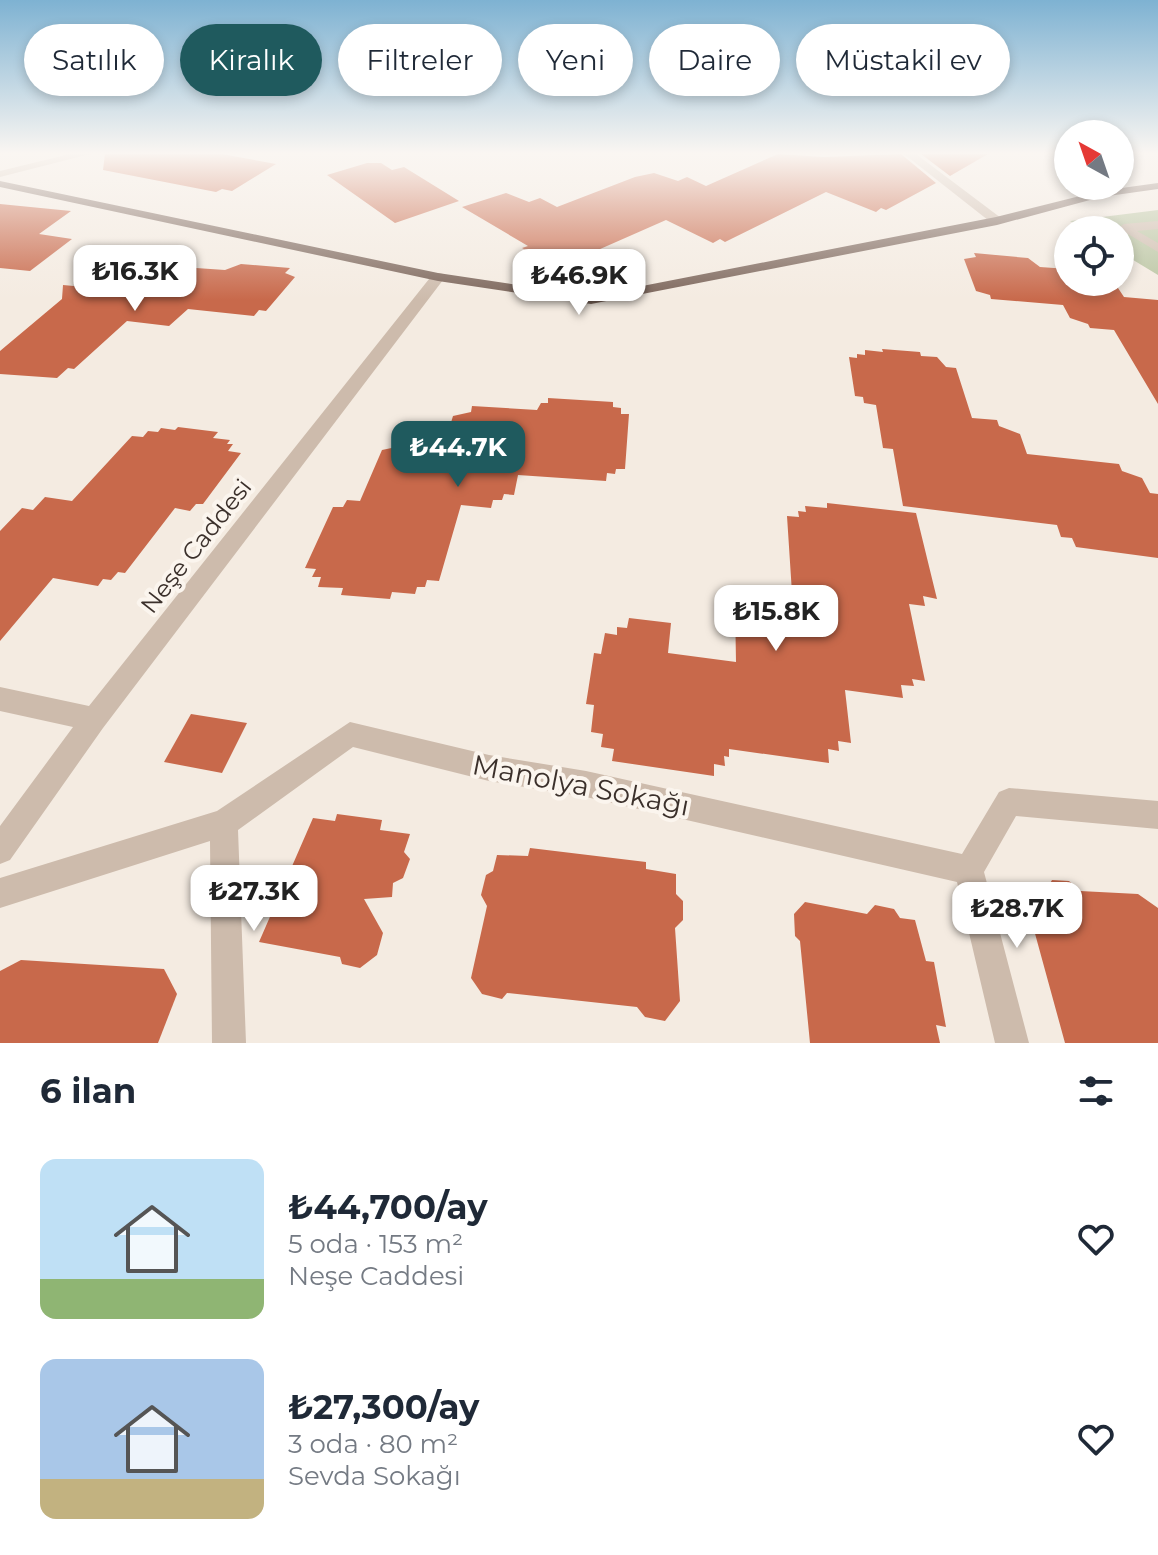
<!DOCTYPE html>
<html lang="tr">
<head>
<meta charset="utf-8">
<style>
  body { margin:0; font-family:Montserrat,sans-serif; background:#f6f6f7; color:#1f2937; height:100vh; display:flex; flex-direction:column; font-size:30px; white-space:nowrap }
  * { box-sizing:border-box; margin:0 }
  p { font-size:26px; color:#747a83 }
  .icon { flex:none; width:44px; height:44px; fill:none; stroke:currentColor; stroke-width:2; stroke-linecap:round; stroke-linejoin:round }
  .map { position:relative; height:1043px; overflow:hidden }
  .sheet { display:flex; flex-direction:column; background:#fff; flex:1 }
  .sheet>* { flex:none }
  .top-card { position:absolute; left:24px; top:24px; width:1110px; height:72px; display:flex; gap:16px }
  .needle { width:52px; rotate:320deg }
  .fabs { position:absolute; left:1054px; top:120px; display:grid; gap:16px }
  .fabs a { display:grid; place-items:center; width:80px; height:80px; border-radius:50%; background:#fff; box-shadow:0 4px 12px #0003; font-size:40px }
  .price { position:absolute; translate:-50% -68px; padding:0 18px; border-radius:16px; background:#fff; color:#222; font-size:26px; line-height:52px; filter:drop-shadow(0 2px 4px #0008) }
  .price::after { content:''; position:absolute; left:50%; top:48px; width:24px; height:18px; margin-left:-12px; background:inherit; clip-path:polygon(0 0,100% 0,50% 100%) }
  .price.active { background:#1f5a5e; color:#fff }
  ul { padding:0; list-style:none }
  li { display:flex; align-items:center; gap:24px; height:200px; padding:0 40px }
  li span { display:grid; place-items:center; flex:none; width:224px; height:160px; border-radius:16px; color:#555 }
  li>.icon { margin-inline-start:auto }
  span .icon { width:96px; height:96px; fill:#fffc; stroke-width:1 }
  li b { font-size:34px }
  h2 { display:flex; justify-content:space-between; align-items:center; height:96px; padding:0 40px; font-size:34px }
  .pill { padding:0 28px; border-radius:36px; background:#fff; box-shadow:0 4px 12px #0003; font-size:28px; line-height:72px }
  .pill.active { background:#1f5a5e; color:#fff }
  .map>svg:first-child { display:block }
</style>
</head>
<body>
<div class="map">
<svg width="1158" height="1043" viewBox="0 0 1158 1043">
  <rect width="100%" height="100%" fill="#f4ebe1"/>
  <polygon fill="#b8c4a0" points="1158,210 1158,275 1120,252 1120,230 1085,230 1070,221"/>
  <g fill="#c8694b">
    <polygon points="105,154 222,154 276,164 232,191 222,189 216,192 103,170"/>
    <polygon points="778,154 824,157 901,154 936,183 886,210 881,208 876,212 826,192 725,242 720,239 713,243 666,220 557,268 522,248 528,246 462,207 506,193 529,202 540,198 557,207 635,177 654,173 678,181 687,177 706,186"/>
    <polygon points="921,154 988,154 950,176"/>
    <polygon points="367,163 381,163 392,170 404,167 459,201 395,223 327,175"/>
    <polygon points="0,204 71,211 39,234 72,239 30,271 0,268"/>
    <polygon points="974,253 1028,258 1040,267 1068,269 1068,282 1114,282 1124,297 1158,300 1158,404 1114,330 1090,328 1088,324 1070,318 1063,305 991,299 990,295 976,291 964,259 976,257"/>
    <polygon points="241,264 290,268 285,273 295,277 266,311 259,310 254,316 188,309 169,326 127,321 74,369 68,368 57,378 0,374 0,351 62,299 63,285 138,292 167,266 225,270"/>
    <polygon points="882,349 920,352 921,356 937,357 946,367 956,368 972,418 997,420 999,426 1020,434 1027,454 1119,464 1122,471 1142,478 1150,493 1158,494 1158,558 1076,547 1072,538 1061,537 1057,525 903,506 893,449 883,448 876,405 864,403 863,397 855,396 849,357 857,358 857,354 865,355 865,350 883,352"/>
    <polygon points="548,398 613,402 613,407 621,408 621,414 629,414 625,469 616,469 615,474 607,473 606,481 518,475 514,495 504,494 502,500 493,500 491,508 461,505 439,581 427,580 425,587 417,587 415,594 392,592 390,599 341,595 343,588 318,587 321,577 312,577 316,569 305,568 333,507 343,507 347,500 360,501 382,450 401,446 404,439 445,442 453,416 471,412 472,406 537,410 541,403 548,403"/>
    <polygon points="178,427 218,432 213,438 230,440 227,444 233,444 228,451 241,453 203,504 196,504 190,511 175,508 125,573 118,572 111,580 103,579 98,586 53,578 0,641 0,531 22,508 33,510 45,497 72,501 132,436 143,437 148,431 158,432 161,428 175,430"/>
    <polygon points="827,503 916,513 937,599 923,596 925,606 909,604 925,681 912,679 914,686 901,685 903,698 845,690 851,743 838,741 839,751 828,749 829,763 729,749 729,757 724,756 725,766 714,764 714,776 612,761 614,749 601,747 603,734 591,732 594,705 586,704 594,653 601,654 605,633 617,635 617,627 627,628 629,618 671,623 668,653 736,662 735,604 747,606 747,597 757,599 757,589 792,593 787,516 799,517 798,511 806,512 805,506 827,508"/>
    <polygon points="191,714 247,723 222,773 164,762"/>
    <polygon points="337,814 382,820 380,830 410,834 404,852 410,859 403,878 393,883 392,897 364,899 383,933 377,955 360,968 342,964 340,957 259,942 313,818 335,821"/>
    <polygon points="530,848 646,862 646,869 676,874 676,894 683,901 683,920 675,928 680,1001 665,1021 645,1017 637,1007 507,993 502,999 482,994 471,978 487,906 481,895 486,875 493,871 497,855 528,856"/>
    <polygon points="1052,880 1069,881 1080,891 1138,894 1158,908 1158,1043 1065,1043 1031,919 1040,920 1030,885 1048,887"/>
    <polygon points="805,902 867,914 875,905 894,909 900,918 915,920 926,961 934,962 946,1027 936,1025 940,1043 810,1043 800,941 795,936 794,914"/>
    <polygon points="21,960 164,969 177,994 158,1043 0,1043 0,971"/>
  </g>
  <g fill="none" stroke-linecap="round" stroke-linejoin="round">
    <g fill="#cdbbac" fill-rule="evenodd">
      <polygon points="70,154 90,154 0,177 0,171"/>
      <polygon points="904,154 916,154 1001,218 1001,224 993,224"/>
      <polygon points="1158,221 1158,229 1137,231 1158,243 1158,252 1118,228 1124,224"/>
      <polygon points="438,273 443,274 443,280 103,728 10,860 0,864 0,826 73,727 0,711 0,687 89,706 433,274"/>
      <polygon points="350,722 489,755 586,771 962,854 999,792 1009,788 1158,801 1158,829 1016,816 984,872 1029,1043 995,1043 957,882 586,797 489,781 353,747 238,830 246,1043 212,1043 210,841 0,908 0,878 217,811"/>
    </g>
    <polygon fill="#7d675c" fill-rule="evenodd" points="0,181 438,273 591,296 996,217 1100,191 1158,183 1158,189 1101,197 997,225 591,304 438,281 0,187"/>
  </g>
  <linearGradient id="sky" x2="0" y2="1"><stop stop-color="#7eb2d2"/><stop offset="0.51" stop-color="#faf6f2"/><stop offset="1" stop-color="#faf6f2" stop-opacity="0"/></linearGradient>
  <rect width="1158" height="300" fill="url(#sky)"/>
  <g text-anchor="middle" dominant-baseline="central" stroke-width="8" stroke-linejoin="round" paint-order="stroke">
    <g font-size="24" fill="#3b302b" stroke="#fbf5ee">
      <text transform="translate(196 546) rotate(-52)">Neşe Caddesi</text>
    </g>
    <g font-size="28" fill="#3b302b" stroke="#fbf5ee">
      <text transform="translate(581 785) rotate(11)">Manolya Sokağı</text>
    </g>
  </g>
</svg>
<div class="fabs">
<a><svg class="needle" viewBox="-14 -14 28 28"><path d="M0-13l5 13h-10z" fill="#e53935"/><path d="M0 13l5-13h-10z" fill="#747a83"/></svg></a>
<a><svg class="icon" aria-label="locate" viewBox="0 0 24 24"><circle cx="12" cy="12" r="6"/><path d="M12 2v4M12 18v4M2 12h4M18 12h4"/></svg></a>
</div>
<b class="price" style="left:135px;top:313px">₺16.3K</b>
<b class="price" style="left:579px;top:317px">₺46.9K</b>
<b class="price active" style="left:458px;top:489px">₺44.7K</b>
<b class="price" style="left:776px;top:653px">₺15.8K</b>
<b class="price" style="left:254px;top:933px">₺27.3K</b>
<b class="price" style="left:1017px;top:950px">₺28.7K</b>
<div class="top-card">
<a class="pill">Satılık</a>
<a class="pill active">Kiralık</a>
<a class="pill">Filtreler</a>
<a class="pill">Yeni</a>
<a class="pill">Daire</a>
<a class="pill">Müstakil ev</a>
</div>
</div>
<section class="sheet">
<h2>6 ilan<svg class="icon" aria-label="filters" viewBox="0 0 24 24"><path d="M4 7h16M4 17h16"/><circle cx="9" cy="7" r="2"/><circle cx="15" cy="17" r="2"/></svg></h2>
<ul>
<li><span style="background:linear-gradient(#bfe0f5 75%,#8fb573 0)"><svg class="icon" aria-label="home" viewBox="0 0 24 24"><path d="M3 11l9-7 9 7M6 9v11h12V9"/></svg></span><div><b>₺44,700/ay</b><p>5 oda · 153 m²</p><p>Neşe Caddesi</p></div><svg class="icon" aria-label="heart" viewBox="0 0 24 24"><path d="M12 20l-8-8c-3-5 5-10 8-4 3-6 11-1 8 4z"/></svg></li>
<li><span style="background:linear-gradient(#a9c7e8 75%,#c2b280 0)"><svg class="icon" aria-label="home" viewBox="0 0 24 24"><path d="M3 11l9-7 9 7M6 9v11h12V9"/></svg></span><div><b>₺27,300/ay</b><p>3 oda · 80 m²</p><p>Sevda Sokağı</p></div><svg class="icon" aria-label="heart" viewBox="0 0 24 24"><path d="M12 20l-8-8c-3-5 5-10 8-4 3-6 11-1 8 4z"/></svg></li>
</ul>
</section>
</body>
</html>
